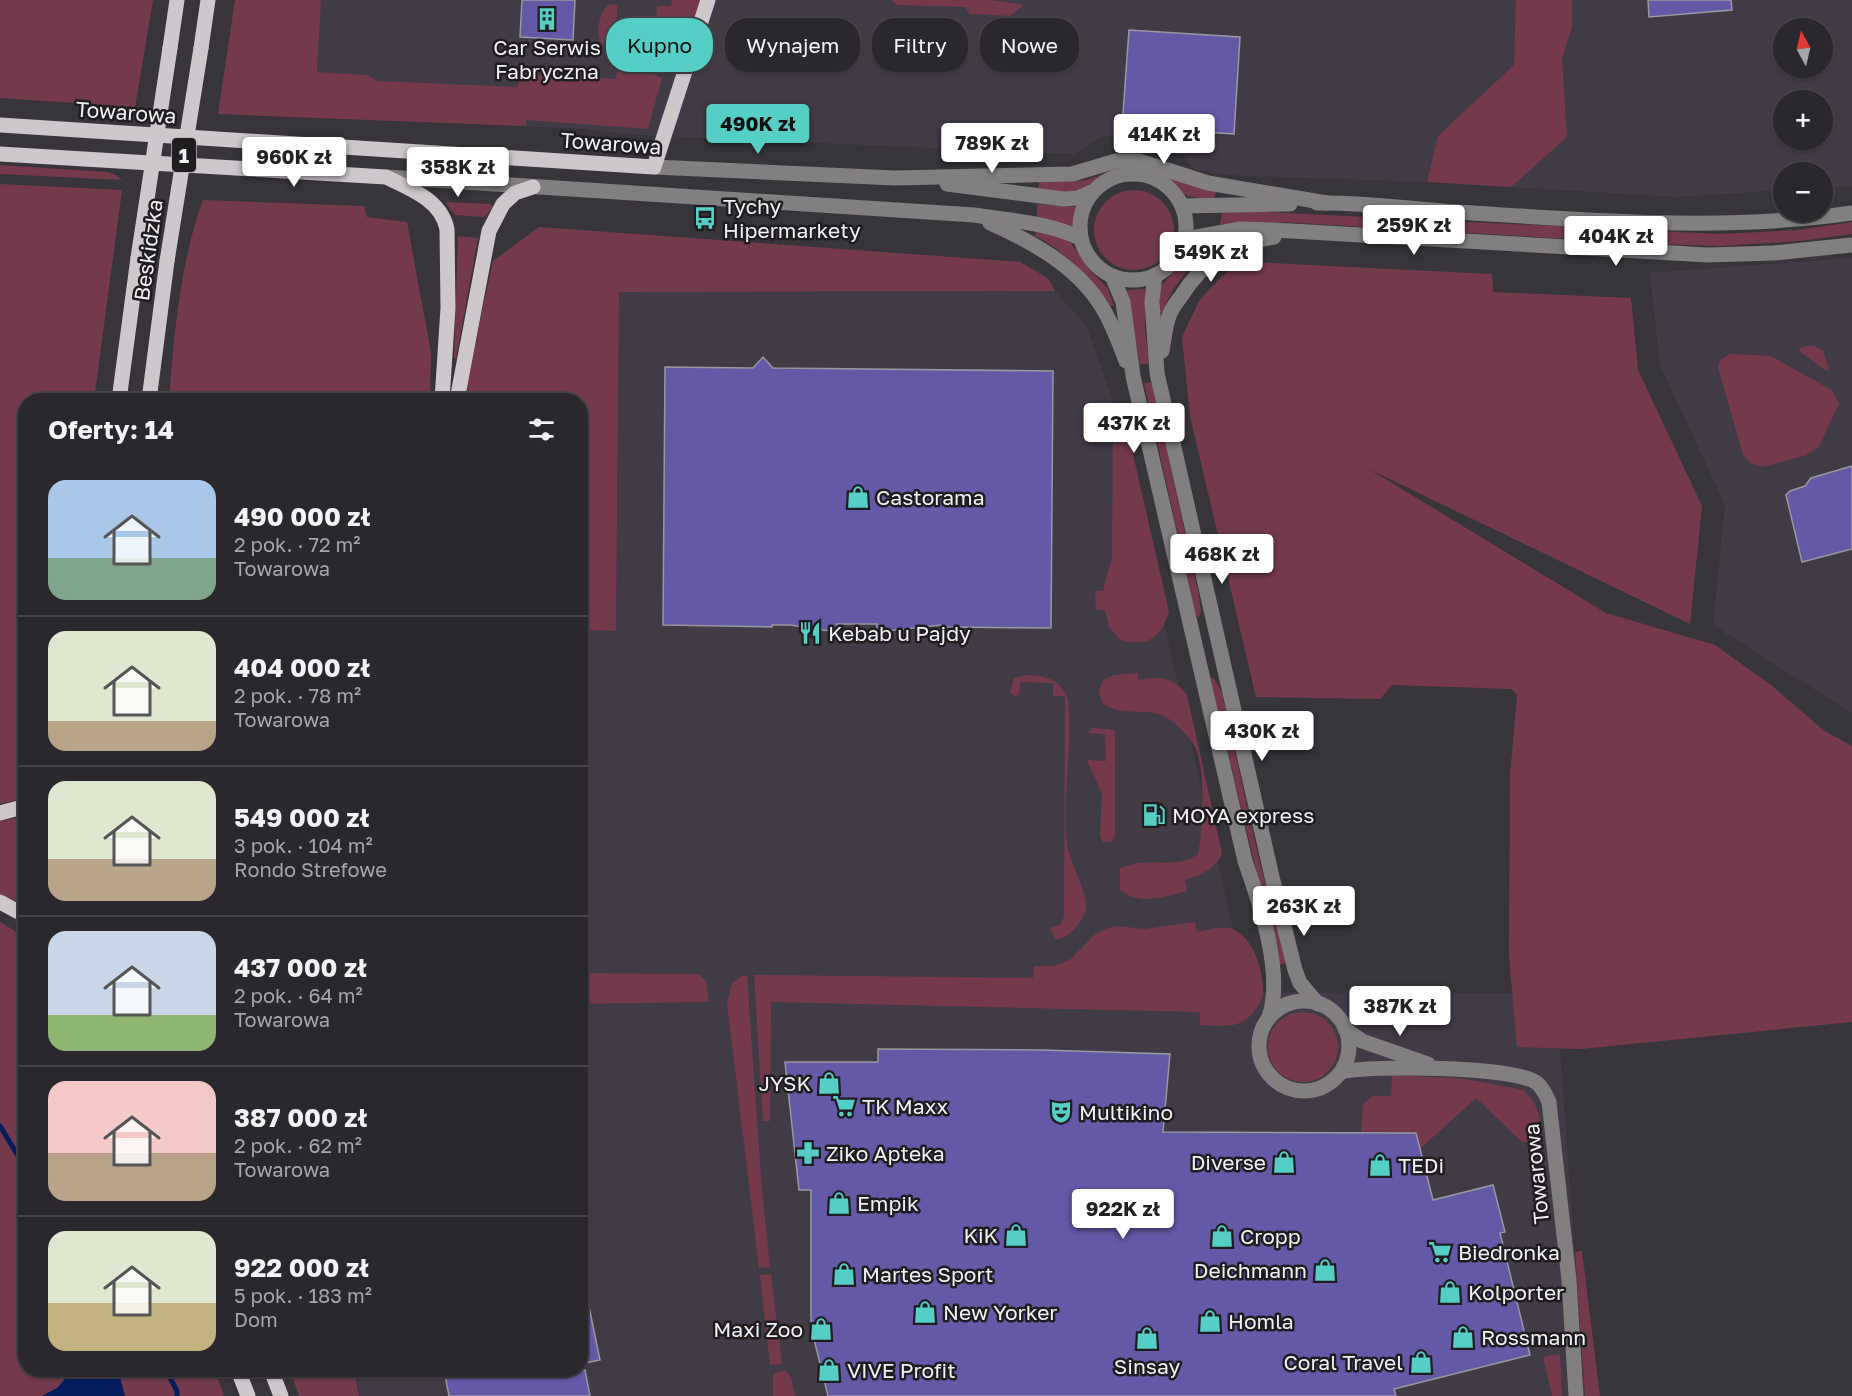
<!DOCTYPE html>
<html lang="pl">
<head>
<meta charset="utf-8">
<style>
  body { margin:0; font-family:"Golos Text",sans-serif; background:#323034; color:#f1f3f6; height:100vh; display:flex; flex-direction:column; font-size:22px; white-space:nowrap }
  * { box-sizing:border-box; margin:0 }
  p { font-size:20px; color:#a5a6a9 }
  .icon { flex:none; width:33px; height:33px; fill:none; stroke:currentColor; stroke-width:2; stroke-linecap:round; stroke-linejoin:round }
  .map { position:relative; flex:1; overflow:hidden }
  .sheet { position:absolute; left:18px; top:393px; width:570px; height:984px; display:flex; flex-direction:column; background:#2a282c; border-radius:24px; box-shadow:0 2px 4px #0004,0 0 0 2px #464448 }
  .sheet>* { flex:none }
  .top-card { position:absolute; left:606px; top:18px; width:570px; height:54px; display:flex; gap:12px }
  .needle { width:39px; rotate:352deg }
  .controls { position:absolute; left:1773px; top:18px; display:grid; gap:12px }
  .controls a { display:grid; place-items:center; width:60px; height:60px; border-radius:50%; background:#2a282c; box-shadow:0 2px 4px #0004,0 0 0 2px #464448; font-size:30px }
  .price { position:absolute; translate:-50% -51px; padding:0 14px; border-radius:6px; background:#fff; color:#222; font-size:20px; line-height:39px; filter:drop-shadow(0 2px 3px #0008) }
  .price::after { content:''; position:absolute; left:50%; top:36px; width:18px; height:14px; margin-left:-9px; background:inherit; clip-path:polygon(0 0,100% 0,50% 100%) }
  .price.active { background:#55cec6; color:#111 }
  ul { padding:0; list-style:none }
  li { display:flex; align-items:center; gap:18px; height:150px; padding:0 30px }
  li+li { border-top:2px solid #464448 }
  li span { display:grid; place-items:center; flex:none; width:168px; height:120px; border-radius:18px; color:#555 }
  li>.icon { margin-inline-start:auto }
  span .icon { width:72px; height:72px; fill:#fffc; stroke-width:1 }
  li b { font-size:26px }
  h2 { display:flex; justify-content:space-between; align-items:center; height:72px; padding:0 30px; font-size:26px }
  .chip { padding:0 21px; border-radius:24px; background:#2a282c; box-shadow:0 2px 4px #0004,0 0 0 2px #464448; font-size:21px; line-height:54px }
  .chip.active { background:#55cec6; color:#111 }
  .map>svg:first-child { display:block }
</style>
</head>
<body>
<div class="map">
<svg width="1852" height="1396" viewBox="0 0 1852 1396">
  <rect width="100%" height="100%" fill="#38353a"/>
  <g fill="#413b46" fill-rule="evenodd">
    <path d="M302,0h1550v186l-29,2 -1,-16h-38l-1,18 -106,7 -250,-15 -203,-7 -28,-5 -33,-36 -60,2 -29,18 -436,-19 -57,-6 -285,-14zM1784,28h38v40h-38zM1784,100h38v40h-38z"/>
    <polygon points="1852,258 1852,713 1713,625 1725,505 1660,365 1650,273"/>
    <polygon points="1055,291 1087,327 1118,417 1247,992 1556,994 1585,1396 360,1396 354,1370 580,1370 581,1004 708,1002 698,974 581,973 581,630 616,631 619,292"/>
  </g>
  <g fill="#743a4c">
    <polygon points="0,0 153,0 135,107 0,98"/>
    <polygon points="235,0 321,0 317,72 366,75 378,81 517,87 523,74 616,79 617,70 648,72 662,78 648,129 526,120 526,126 218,114"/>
    <path d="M672,0h29c-8,23 -11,49 -39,53l-7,-6 2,-41h14z"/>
    <polygon points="891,0 992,0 1024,5 1010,16 970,14 965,7 898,5"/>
    <polygon points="1516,0 1572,0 1572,27 1562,58 1567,137 1511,187 1427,182 1438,136 1514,65"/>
    <path d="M610,4l7,1v3l-1,39 17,2 1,5c-11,-1 -25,0 -32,-10 -8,-9 -2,-35 8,-40z"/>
    <polygon points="0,165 107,172 114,174 122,180 0,174"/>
    <path d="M1129,167c27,0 58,19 87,24l-2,7c-10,0 -23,1 -31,-5 -17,-11 -19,-21 -44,-24 -29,-3 -43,21 -68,23 -10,1 -23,-2 -33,-3l1,-7 48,-2 27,-10z"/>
    <polygon points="0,184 122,190 94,400 26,400 25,798 0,804"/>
    <circle cx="1134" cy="230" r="40"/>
    <path d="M203,200l161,6 3,11 40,5 24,131 -1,47h-261c5,-66 11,-137 34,-200z"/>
    <polygon points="445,202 490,204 493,207 485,217 455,215"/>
    <polygon points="1037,204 1077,207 1074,229 1037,217"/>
    <polygon points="1223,210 1720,234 1798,230 1852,222 1852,234 1800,241 1721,246 1658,244 1281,222 1220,224"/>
    <polygon points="539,227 1020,262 1048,278 1055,291 619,292 616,631 581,630 580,400 463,400 493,261"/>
    <path d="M1036,231l29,8 5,3 19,27 19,20 6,17h-3c-22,-27 -43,-54 -76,-70z"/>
    <polygon points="458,236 478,238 456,359 454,358"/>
    <path d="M1209,240l-1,14c-21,14 -37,34 -45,58l-3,1v-26l36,-40z"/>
    <polygon points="1252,262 1492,274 1493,292 1631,298 1638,370 1702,506 1690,624 1369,469 1606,613 1715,645 1771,685 1823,730 1852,746 1852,1022 1581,1049 1517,1047 1509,956 1510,776 1517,695 1511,689 1392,685 1380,699 1256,697 1190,416 1182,337 1199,301 1218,280 1235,266"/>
    <polygon points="1145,289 1145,331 1149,363 1140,365 1127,290"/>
    <polygon points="1806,346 1814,346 1823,350 1829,370 1826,371 1798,350"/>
    <polygon points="1730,354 1771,356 1833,391 1839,404 1818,448 1804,456 1762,467 1751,463 1743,455 1718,367 1720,360"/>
    <polygon points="1152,382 1199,596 1201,612 1199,617 1196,616 1144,383"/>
    <path d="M1122,406l47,206c-9,27 -21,35 -49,28l-11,-13 -4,-17h-9l-1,-19h8l9,-33 1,-150z"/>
    <path d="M1138,673v7c21,-4 36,-3 49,15l35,158c-5,16 -23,22 -37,27l2,11c-24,6 -46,15 -67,-1v-21c24,-14 57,2 78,-15 5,-23 8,-90 -4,-109 -6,-10 -20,-24 -30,-29 -19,-9 -41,2 -62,-13l-3,-13 4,-10 11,-5z"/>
    <path d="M1025,675c20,1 35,3 43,24 5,47 -6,97 -1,144 2,18 22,53 19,66 -2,12 -19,32 -31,30l-5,-11 10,-3 4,-8 1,-221h-12v-13l-33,-1 -1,13 -4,1 -5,-3 4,-15z"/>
    <polygon points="1213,677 1222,693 1260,864 1287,963 1279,965 1212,687 1211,678"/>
    <polygon points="1093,728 1115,730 1115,836 1112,842 1103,842 1100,836 1102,794 1087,760 1106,761 1105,734 1087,733"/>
    <polygon points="25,816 25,906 0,894 0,821"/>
    <polygon points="0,922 25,937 26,1370 215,1370 224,1396 0,1396"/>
    <path d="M1195,922l2,10c10,-2 22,-6 32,-4 24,5 38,49 33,70 -3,9 -12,20 -20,24 -11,6 -30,3 -42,3v-13l-429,-10 -1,119h-7l-9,-146 279,3 1,-12h21l16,-7 23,-24 11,-6 12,-3 28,3z"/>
    <polygon points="581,973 698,974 706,981 709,1002 581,1004"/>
    <polygon points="742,976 747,976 762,1190 770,1267 759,1268 727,1003 732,983"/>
    <circle cx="1303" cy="1047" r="35"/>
    <path d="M1392,1075l73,4 58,11c14,12 21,29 15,47l-4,4 -12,1 -46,-44 -56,51 -4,-16 -55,-1 2,-28 10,-8h18z"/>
    <polygon points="1582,1251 1600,1396 1585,1396 1575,1252"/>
    <polygon points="771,1274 782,1364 770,1365 760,1275"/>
    <polygon points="1560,1354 1562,1396 1552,1396 1543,1357"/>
    <polygon points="290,1370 354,1370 359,1396 299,1396"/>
    <polygon points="785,1370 791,1377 795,1396 773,1396 773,1374"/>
  </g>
  <polygon fill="#041d5f" points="73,1370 118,1370 125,1396 42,1396 57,1388"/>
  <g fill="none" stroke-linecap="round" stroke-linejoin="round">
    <g stroke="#041d5f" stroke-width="5">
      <polyline points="0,1126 26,1169"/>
      <polyline points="166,1370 177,1391 177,1395"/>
    </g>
  </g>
  <g fill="#6459a7" stroke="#98989f" stroke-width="1.5">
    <polygon points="522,0 575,0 573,40 520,37"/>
    <polygon points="1648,0 1731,0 1732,10 1649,17"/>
    <polygon points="1129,30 1240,37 1234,134 1122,127"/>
    <polygon points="763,357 773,368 1053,371 1051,628 941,627 941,625 877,632 877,624 837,624 837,632 790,625 772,625 772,627 663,625 665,367 753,368"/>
    <polygon points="1852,466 1852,549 1802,562 1786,495 1790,491 1805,486 1811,478"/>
    <polygon points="878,1049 1042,1050 1170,1054 1163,1132 1416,1133 1433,1200 1493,1185 1505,1232 1500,1233 1530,1355 1394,1389 1396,1396 828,1396 811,1327 811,1190 799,1190 785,1062 878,1062"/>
    <polygon points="580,1297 587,1297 600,1360 580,1364"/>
    <polygon points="444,1370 585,1370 590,1396 449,1396"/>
  </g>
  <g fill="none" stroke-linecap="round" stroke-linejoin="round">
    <g stroke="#827f81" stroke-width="15">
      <polyline points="654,167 895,178 1072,174 1116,161 1139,161 1208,183 1327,203"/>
      <circle cx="1133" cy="227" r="53"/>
      <path d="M386,177l588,38c32,5 79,8 107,24"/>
      <polyline points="947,184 1064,199 1078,198 1092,192"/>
      <path d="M1317,203c46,-1 94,6 140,9 132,8 263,20 395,1"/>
      <polyline points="1182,206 1290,204"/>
      <path d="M990,223c45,20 92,46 116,91 8,15 14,31 20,47"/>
      <polyline points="1185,239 1241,229 1274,230 1708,255 1774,253 1852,245"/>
      <polyline points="1155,275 1152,301 1157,373 1273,881 1295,970 1300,983 1318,1004"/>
      <path d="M1112,276l11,26 10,74 112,485c15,43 39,113 24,156"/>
      <path d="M1162,351c2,-11 3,-22 6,-32 2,-9 9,-17 14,-24 22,-35 51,-52 92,-58"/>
      <circle cx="1304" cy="1046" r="45"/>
      <polyline points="1345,1029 1362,1041 1428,1064"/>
      <path d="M1341,1072c30,-7 173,-6 196,11 6,5 9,12 12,19l20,178 7,116"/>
    </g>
    <g stroke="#cec8cc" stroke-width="15">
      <polyline points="170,48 177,0"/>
      <polyline points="201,48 208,0"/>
      <polyline points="0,125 654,167 708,0"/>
      <path d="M0,154l386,23c25,12 55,23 61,52l1,79 -6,92"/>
      <polyline points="119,400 138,258"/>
      <polyline points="149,400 167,261"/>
      <polyline points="457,400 489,231 503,204 515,193 533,187"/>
      <polyline points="0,813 26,806"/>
      <polyline points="0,902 26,916"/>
      <polyline points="238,1370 248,1396"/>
      <polyline points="271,1370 281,1396"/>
    </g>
    <g stroke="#cec8cc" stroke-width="15">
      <polyline points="138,258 170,48"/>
      <polyline points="167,261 201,48"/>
    </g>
  </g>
  <defs>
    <g id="building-bare" transform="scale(1.8)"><path d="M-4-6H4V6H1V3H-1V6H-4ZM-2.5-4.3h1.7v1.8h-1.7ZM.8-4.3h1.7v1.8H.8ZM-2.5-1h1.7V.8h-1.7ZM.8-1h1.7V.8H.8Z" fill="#55cec6" stroke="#1f1d20" stroke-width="2.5" paint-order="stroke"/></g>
    <g id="bus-bare" transform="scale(1.8)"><path d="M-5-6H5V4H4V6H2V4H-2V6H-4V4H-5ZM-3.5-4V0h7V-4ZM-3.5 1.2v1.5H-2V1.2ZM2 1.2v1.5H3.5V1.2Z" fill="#55cec6" stroke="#1f1d20" stroke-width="2.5" paint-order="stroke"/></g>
    <g id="shop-bare" transform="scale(1.8)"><path d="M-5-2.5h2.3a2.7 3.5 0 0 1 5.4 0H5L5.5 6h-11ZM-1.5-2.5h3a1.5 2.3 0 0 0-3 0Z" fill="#55cec6" stroke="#1f1d20" stroke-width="2.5" paint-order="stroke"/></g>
    <g id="restaurant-bare" transform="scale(1.8)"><path d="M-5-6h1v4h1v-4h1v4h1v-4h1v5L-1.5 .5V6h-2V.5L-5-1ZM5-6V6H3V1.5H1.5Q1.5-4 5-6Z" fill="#55cec6" stroke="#1f1d20" stroke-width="2.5" paint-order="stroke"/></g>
    <g id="fuel-bare" transform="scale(1.8)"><path d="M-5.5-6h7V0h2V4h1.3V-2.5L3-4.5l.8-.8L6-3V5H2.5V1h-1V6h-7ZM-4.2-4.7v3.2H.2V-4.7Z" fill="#55cec6" stroke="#1f1d20" stroke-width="2.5" paint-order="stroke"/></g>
    <g id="supermarket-bare" transform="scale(1.8)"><path d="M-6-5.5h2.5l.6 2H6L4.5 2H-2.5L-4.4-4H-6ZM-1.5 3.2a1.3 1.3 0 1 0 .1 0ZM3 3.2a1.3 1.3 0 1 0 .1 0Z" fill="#55cec6" stroke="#1f1d20" stroke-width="2.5" paint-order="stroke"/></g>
    <g id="theatre-bare" transform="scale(1.8)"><path d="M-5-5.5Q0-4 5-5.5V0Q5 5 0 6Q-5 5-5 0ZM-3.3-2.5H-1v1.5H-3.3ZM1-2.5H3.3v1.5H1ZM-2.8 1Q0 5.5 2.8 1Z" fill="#55cec6" stroke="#1f1d20" stroke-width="2.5" paint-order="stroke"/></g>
    <g id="pharmacy-bare" transform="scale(1.8)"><path d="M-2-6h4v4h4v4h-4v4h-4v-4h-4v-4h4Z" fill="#55cec6" stroke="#1f1d20" stroke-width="2.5" paint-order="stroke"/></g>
  </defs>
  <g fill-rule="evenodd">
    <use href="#building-bare" x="547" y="19"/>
    <use href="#bus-bare" x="705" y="218"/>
    <use href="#shop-bare" x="858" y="497"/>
    <use href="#restaurant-bare" x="810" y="633"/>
    <use href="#fuel-bare" x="1154" y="815"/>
    <use href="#shop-bare" x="829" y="1083"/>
    <use href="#supermarket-bare" x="844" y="1106"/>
    <use href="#theatre-bare" x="1061" y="1112"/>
    <use href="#pharmacy-bare" x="808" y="1153"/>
    <use href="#shop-bare" x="1284" y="1162"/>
    <use href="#shop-bare" x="1380" y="1165"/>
    <use href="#shop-bare" x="839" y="1203"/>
    <use href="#shop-bare" x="1016" y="1235"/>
    <use href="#shop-bare" x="1222" y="1236"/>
    <use href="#supermarket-bare" x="1440" y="1252"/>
    <use href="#shop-bare" x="1325" y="1270"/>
    <use href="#shop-bare" x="844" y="1274"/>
    <use href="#shop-bare" x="1450" y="1292"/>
    <use href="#shop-bare" x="925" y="1312"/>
    <use href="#shop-bare" x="1210" y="1321"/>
    <use href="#shop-bare" x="821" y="1329"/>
    <use href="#shop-bare" x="1463" y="1337"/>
    <use href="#shop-bare" x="1147" y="1338"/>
    <use href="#shop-bare" x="1421" y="1362"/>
    <use href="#shop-bare" x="829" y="1370"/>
  </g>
  <g text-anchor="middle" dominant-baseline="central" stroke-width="5" stroke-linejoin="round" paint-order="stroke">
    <rect fill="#1f1d20" stroke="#b3b1b4" stroke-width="1.5" x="172" y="138" width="24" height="34" rx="4.5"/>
    <g font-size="20" font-weight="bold" fill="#f3f0f4">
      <text x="184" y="155">1</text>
    </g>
    <g font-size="21" fill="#f3f0f4" stroke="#1f1d20" text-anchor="start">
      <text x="547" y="47" text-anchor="middle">Car Serwis<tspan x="547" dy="24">Fabryczna</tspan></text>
      <text x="723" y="206">Tychy<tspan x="723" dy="24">Hipermarkety</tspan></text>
      <text x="876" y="497">Castorama</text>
      <text x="828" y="633">Kebab u Pajdy</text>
      <text x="1172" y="815">MOYA express</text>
      <text x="811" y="1083" text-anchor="end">JYSK</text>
      <text x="862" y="1106">TK Maxx</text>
      <text x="1079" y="1112">Multikino</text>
      <text x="826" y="1153">Ziko Apteka</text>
      <text x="1266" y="1162" text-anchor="end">Diverse</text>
      <text x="1398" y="1165">TEDi</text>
      <text x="857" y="1203">Empik</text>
      <text x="998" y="1235" text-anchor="end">KiK</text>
      <text x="1240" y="1236">Cropp</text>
      <text x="1458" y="1252">Biedronka</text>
      <text x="1307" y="1270" text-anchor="end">Deichmann</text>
      <text x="862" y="1274">Martes Sport</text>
      <text x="1468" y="1292">Kolporter</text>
      <text x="943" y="1312">New Yorker</text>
      <text x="1228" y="1321">Homla</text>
      <text x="803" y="1329" text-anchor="end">Maxi Zoo</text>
      <text x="1481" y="1337">Rossmann</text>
      <text x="1403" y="1362" text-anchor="end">Coral Travel</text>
      <text x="1147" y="1366" text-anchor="middle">Sinsay</text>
      <text x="847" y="1370">VIVE Profit</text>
    </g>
    <g font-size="21" fill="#f3f0f4" stroke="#1f1d20">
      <text transform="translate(126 112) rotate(4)">Towarowa</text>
      <text transform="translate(611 143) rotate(4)">Towarowa</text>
      <text transform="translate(148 250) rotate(-82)">Beskidzka</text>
      <text transform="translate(1536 1174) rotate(-96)">Towarowa</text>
    </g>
  </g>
</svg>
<div class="controls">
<a><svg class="needle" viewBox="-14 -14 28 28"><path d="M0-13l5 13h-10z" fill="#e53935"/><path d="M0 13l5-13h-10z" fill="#a5a6a9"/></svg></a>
<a>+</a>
<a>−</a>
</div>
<b class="price active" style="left:758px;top:155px">490K zł</b>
<b class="price" style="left:1164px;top:165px">414K zł</b>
<b class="price" style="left:992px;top:174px">789K zł</b>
<b class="price" style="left:294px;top:188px">960K zł</b>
<b class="price" style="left:458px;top:198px">358K zł</b>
<b class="price" style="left:1414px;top:256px">259K zł</b>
<b class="price" style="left:1616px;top:267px">404K zł</b>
<b class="price" style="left:1211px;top:283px">549K zł</b>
<b class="price" style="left:1134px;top:454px">437K zł</b>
<b class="price" style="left:1222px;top:585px">468K zł</b>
<b class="price" style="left:1262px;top:762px">430K zł</b>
<b class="price" style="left:1304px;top:937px">263K zł</b>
<b class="price" style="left:1400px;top:1037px">387K zł</b>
<b class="price" style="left:1123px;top:1240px">922K zł</b>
<div class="top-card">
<a class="chip active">Kupno</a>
<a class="chip">Wynajem</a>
<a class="chip">Filtry</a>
<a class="chip">Nowe</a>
</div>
<section class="sheet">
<h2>Oferty: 14<svg class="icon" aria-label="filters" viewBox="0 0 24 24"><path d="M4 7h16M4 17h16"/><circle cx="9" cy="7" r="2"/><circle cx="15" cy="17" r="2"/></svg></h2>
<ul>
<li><span style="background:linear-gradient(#a9c7e8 65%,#7fa58c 0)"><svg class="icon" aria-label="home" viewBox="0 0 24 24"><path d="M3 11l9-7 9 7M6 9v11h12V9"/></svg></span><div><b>490 000 zł</b><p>2 pok. · 72 m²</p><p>Towarowa</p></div></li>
<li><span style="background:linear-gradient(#dfe7d0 75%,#b9a48a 0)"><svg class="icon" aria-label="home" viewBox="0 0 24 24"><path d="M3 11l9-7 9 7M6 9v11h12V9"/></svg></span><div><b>404 000 zł</b><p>2 pok. · 78 m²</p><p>Towarowa</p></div></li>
<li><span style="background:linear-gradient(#dfe7d0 65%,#b9a48a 0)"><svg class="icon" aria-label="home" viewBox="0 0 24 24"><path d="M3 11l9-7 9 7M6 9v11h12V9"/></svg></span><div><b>549 000 zł</b><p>3 pok. · 104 m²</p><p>Rondo Strefowe</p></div></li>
<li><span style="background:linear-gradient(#c9d6e8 70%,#8fb573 0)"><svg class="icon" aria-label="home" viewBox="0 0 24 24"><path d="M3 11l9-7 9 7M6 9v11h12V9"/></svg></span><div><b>437 000 zł</b><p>2 pok. · 64 m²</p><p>Towarowa</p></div></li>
<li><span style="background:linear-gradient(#f6c9c9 60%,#b9a48a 0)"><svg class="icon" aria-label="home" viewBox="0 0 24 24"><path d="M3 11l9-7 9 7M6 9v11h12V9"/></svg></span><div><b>387 000 zł</b><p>2 pok. · 62 m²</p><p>Towarowa</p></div></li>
<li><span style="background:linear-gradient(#dfe7d0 60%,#c2b280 0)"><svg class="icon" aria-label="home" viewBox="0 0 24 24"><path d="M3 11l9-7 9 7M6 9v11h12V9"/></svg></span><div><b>922 000 zł</b><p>5 pok. · 183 m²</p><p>Dom</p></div></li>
</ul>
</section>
</div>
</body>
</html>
